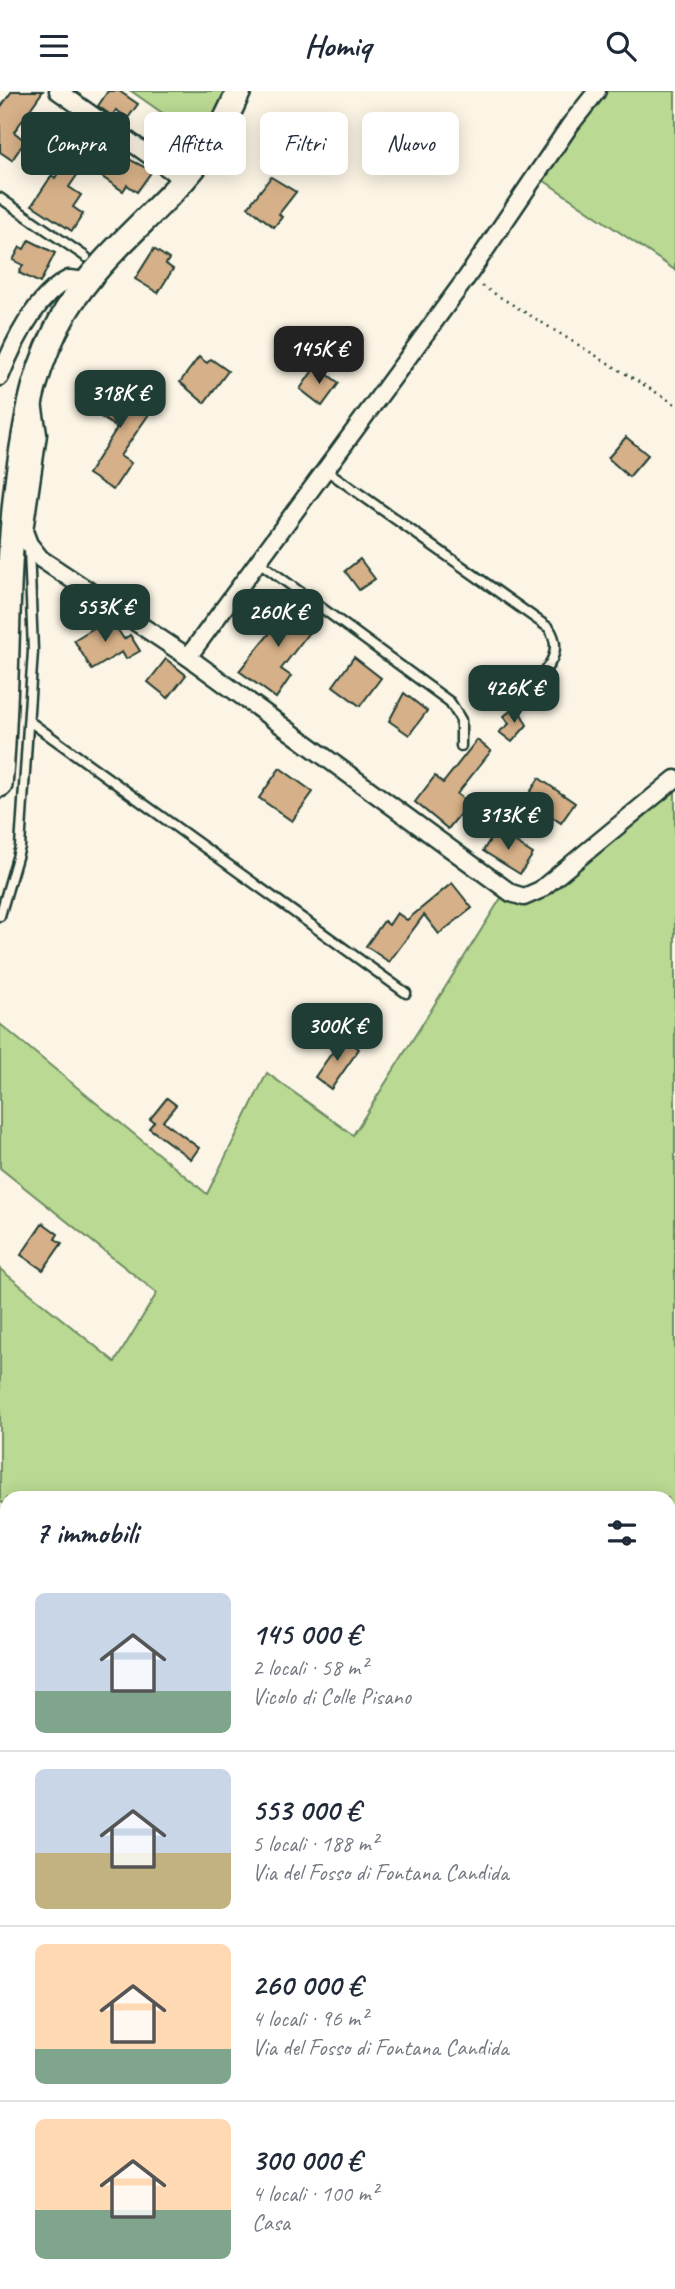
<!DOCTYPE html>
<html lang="it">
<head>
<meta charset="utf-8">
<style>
  body { margin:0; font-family:Caveat,sans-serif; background:#f2f2f3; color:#1f2937; height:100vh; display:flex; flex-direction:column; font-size:26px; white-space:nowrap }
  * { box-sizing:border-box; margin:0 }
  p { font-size:23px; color:#747a83 }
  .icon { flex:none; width:38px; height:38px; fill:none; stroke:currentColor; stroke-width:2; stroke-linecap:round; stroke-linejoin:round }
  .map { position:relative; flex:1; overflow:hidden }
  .drawer { position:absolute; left:0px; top:1400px; width:676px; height:798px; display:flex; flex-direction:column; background:#fff; border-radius:21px 21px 0 0; box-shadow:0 4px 18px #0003 }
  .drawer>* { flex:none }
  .hud { position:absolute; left:21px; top:21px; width:634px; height:63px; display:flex; gap:14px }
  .price { position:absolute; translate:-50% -60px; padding:0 16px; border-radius:14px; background:#1f3d34; color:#fff; font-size:23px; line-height:46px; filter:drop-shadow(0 2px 4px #0008) }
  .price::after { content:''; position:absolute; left:50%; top:42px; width:21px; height:16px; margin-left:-10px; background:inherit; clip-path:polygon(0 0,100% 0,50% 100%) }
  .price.active { background:#222; color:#fff }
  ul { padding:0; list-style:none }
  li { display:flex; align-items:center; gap:21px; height:175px; padding:0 35px }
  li+li { border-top:2px solid #e0e1e3 }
  li span { display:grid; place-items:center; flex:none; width:196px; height:140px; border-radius:10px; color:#555 }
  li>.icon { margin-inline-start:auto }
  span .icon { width:84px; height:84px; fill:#fffc; stroke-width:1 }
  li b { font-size:30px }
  h2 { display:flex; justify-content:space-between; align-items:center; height:84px; padding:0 35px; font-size:30px }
  .pill { padding:0 24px; border-radius:10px; background:#fff; box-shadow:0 4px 18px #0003; font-size:24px; line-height:63px }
  .pill.active { background:#1f3d34; color:#fff }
  header { display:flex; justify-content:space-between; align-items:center; height:91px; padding:0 35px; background:#fff; font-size:32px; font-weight:700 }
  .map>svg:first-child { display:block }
</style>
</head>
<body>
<header><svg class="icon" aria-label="menu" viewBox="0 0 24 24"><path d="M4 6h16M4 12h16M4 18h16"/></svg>Homiq<svg class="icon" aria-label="search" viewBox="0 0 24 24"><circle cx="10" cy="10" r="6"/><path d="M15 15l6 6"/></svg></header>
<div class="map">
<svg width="675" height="2198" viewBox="0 0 675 2198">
  <rect width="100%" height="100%" fill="#fcf5e5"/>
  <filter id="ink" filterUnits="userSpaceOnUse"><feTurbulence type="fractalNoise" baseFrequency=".0143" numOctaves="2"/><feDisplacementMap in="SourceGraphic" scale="14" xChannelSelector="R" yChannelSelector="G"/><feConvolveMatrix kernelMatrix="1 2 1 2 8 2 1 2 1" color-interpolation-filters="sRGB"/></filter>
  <g filter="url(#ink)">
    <g fill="#bad992" stroke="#6c8b63" stroke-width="2">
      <polygon points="131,0 239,0 210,55"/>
      <polygon points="601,0 675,0 675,179 540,87"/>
      <polygon points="675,688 675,2114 668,2103 668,1407 7,1407 7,1415 0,1410 0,1178 115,1271 157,1202 0,1077 0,933 207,1103 267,982 353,1044 506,799 520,805"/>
      <polygon points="7,1823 7,2191 63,2191 60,2198 0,2198 0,1846"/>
    </g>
    <g fill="#d6b088" stroke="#1f3d34" stroke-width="2">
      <polygon points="12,0 43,0 14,41 25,50 12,69 0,61 0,17"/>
      <polygon points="108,0 119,0 138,13 128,27 116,19 112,25 98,15"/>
      <polygon points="89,34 100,42 98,52 152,80 137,101 127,94 123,100 84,74 69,96 81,104 73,116 83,123 72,140 32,114 52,84 55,87"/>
      <polygon points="271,86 296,101 279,123 282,126 274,136 248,116"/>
      <polygon points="29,149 55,162 40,192 19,182 23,174 13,169 20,156 24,158"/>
      <polygon points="154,158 169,168 166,173 173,178 158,202 135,188"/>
      <polygon points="199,266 207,272 211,268 228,280 204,312 180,291"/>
      <polygon points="316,275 339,292 322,315 300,298"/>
      <polygon points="119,287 156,313 120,365 131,372 113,399 88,383 117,337 95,322"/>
      <polygon points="626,346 648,364 629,386 608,367"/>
      <polygon points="360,468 375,488 359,499 345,480"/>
      <polygon points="293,512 317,531 281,578 291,585 276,607 239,580 274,537 269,533 284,514 288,518"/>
      <polygon points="110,527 124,548 130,544 140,560 126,568 122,561 92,579 74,549"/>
      <polygon points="354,566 381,587 360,615 333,595"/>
      <polygon points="166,568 186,584 168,607 148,591"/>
      <polygon points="404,602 427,620 409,644 389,630"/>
      <polygon points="517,615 527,634 512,651 499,641 509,633 504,625"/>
      <polygon points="477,649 491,660 457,703 469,712 448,738 415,711 435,685 443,692"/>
      <polygon points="280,677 313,701 292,730 259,707"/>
      <polygon points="539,687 575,712 561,732 526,708"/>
      <polygon points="496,739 533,763 520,783 483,760"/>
      <polygon points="452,792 472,817 439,843 424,824 389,871 366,855 384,830 389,834 397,822 407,829"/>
      <polygon points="343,946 359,958 331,998 315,986"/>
      <polygon points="167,1007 176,1014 163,1030 199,1057 191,1068 149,1037 154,1031 150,1028"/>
      <polygon points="43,1132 58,1143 55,1148 62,1152 43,1179 21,1164"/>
    </g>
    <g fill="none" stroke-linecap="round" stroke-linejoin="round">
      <g stroke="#1f3d34" stroke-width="13">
        <g id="service">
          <polyline points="0,107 86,166"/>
          <path d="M326,379l223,158c17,26 -5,44 -22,63"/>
          <polyline points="259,471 450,611 461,629 461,655"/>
          <polyline points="29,630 406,902"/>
          <polyline points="0,825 20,756 33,560 29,457"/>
          <polyline points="0,1800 7,1802"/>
        </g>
      </g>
      <g stroke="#1f3d34" stroke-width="21">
        <g id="minor">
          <polyline points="58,0 183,88"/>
          <path d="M0,286c13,-33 35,-81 69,-98l19,2"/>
          <polyline points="33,312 38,343 24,440 29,453 41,468 188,566 511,802 524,806 540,799 675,688"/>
          <polyline points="188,566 467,186 570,34 597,0"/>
          <polyline points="0,1472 7,1475"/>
          <polyline points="0,2179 7,2184"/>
          <polyline points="19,2191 30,2198"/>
          <polyline points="60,2198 63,2191"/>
        </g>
      </g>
      <g stroke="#1f3d34" stroke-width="28">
        <path id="secondary" d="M0,694c10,-106 4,-212 19,-318 9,-60 16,-102 47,-156 37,-61 99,-102 140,-159 14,-18 23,-40 33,-61"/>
      </g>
      <polyline stroke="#1f3d34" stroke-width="2.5" stroke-dasharray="2 5" stroke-linecap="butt" points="482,195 675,313"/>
      <use href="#service" stroke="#fcf5e5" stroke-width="8"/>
      <use href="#minor" stroke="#fcf5e5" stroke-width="16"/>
      <use href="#secondary" stroke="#fcf5e5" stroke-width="23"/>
    </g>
  </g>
</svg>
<b class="price active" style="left:319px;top:295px">145K €</b>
<b class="price" style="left:120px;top:339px">318K €</b>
<b class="price" style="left:105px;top:553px">553K €</b>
<b class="price" style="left:278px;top:558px">260K €</b>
<b class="price" style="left:514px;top:634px">426K €</b>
<b class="price" style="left:508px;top:761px">313K €</b>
<b class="price" style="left:337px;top:972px">300K €</b>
<div class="hud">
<a class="pill active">Compra</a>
<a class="pill">Affitta</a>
<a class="pill">Filtri</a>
<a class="pill">Nuovo</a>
</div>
<section class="drawer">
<h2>7 immobili<svg class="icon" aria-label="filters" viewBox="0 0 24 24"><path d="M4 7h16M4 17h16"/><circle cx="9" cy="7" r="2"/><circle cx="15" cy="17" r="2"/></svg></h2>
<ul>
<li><span style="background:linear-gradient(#c9d6e8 70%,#7fa58c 0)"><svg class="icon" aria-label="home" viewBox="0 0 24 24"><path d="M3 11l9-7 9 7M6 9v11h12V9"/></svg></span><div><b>145 000 €</b><p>2 locali · 58 m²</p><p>Vicolo di Colle Pisano</p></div></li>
<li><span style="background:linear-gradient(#c9d6e8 60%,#c2b280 0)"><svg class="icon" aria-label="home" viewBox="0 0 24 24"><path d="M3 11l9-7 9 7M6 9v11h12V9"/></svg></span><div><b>553 000 €</b><p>5 locali · 188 m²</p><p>Via del Fosso di Fontana Candida</p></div></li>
<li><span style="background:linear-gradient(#ffd9b3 75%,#7fa58c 0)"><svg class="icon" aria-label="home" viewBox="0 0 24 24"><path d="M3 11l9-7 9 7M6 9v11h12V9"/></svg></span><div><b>260 000 €</b><p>4 locali · 96 m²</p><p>Via del Fosso di Fontana Candida</p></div></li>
<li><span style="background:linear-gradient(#ffd9b3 65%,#7fa58c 0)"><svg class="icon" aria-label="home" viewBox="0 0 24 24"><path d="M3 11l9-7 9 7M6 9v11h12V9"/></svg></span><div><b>300 000 €</b><p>4 locali · 100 m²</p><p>Casa</p></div></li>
</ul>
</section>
</div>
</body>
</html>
